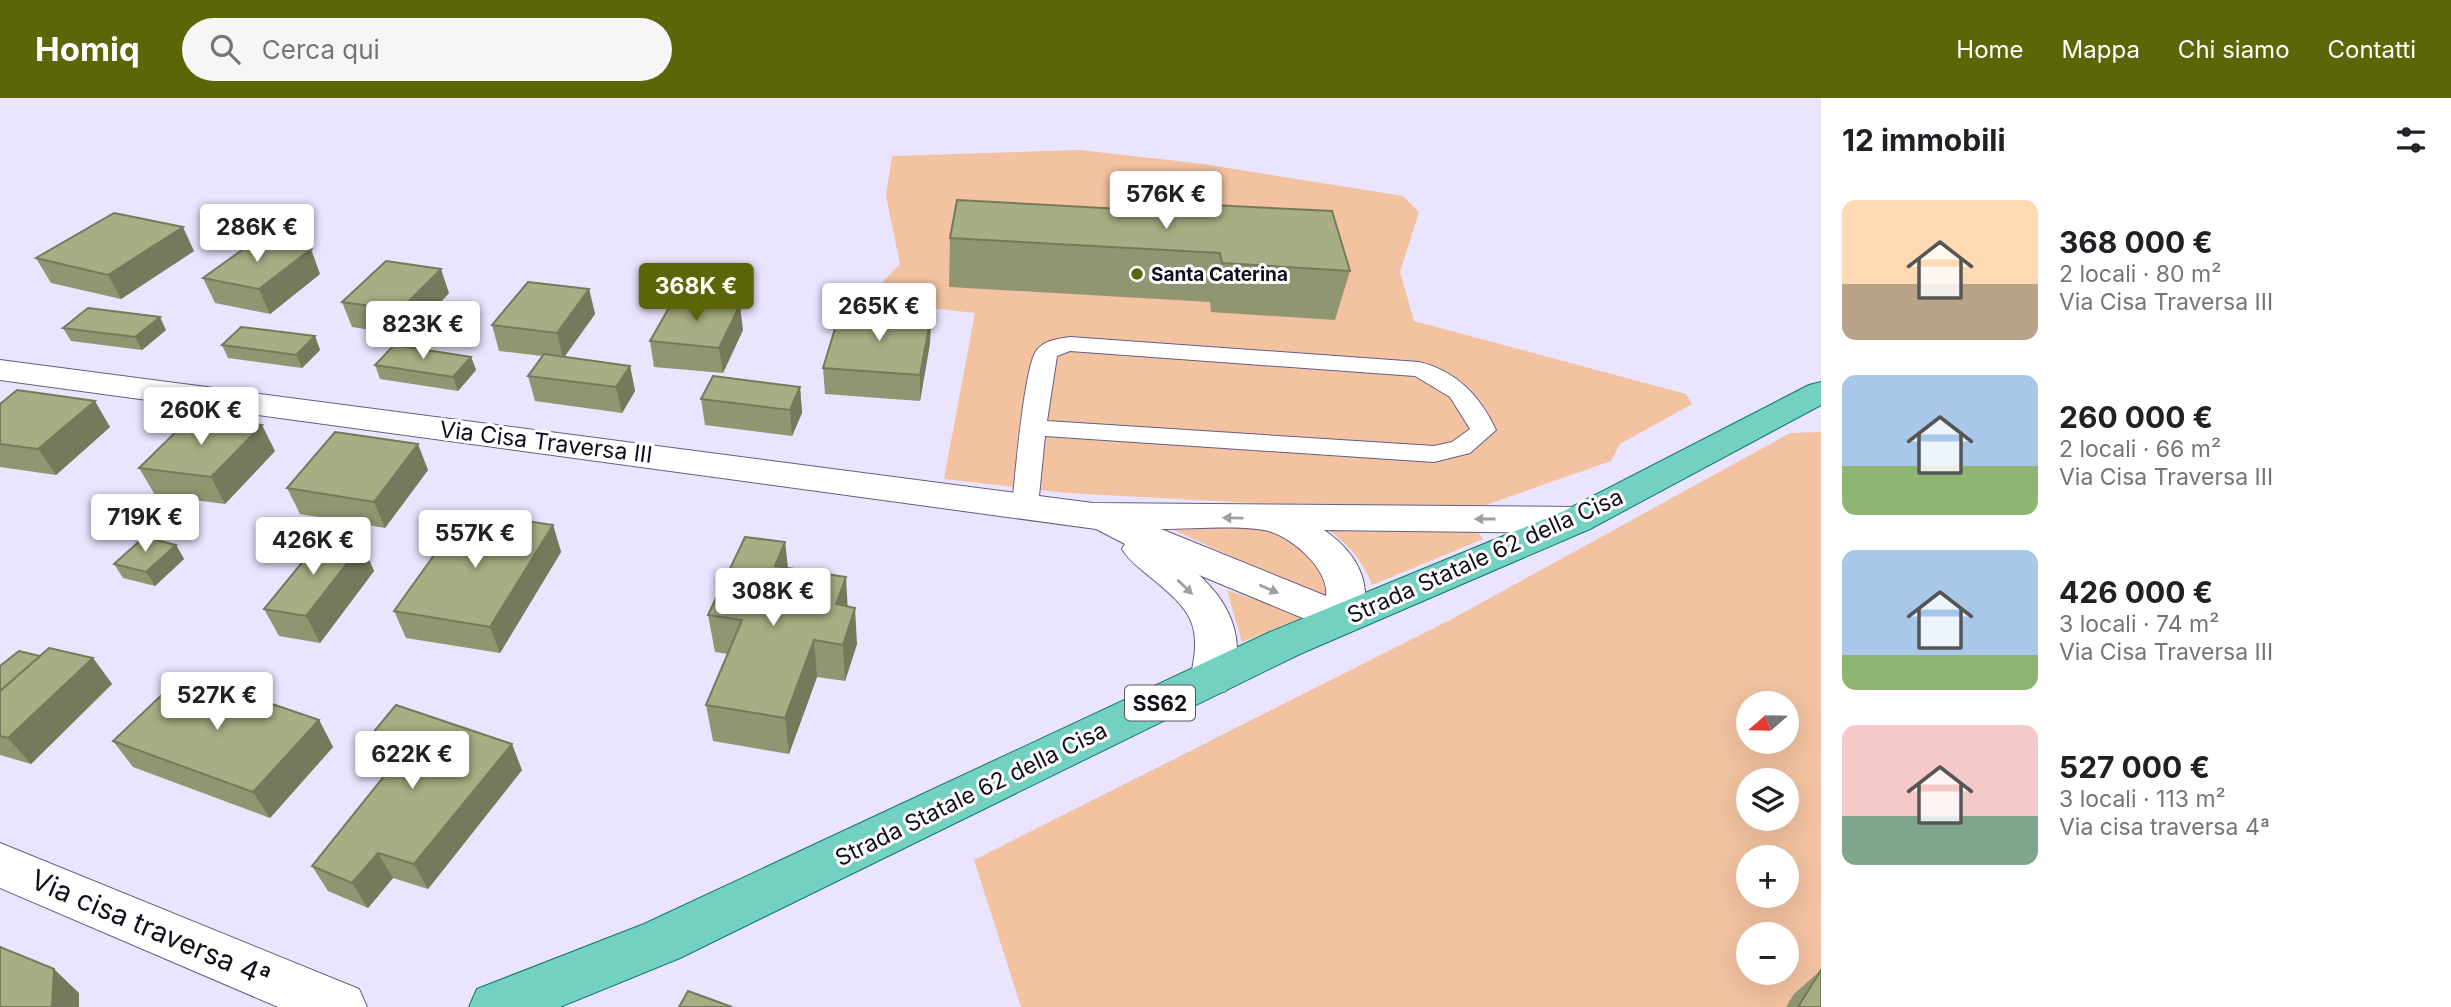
<!DOCTYPE html>
<html lang="it">
<head>
<meta charset="utf-8">
<style>
  body { margin:0; font-family:Inter,sans-serif; background:#f6f6f6; color:#202124; height:100vh; display:flex; flex-direction:column; font-size:26px; white-space:nowrap }
  * { box-sizing:border-box; margin:0 }
  p { font-size:23px; color:#757577 }
  .icon { flex:none; width:38px; height:38px; fill:none; stroke:currentColor; stroke-width:2; stroke-linecap:round; stroke-linejoin:round }
  .map { position:relative; flex:1; overflow:hidden }
  .side { display:flex; flex-direction:column; background:#fff; width:630px }
  .side>* { flex:none }
  .needle { width:46px; rotate:250deg }
  .fabs { position:absolute; left:1736px; top:593px; display:grid; gap:14px }
  .fabs a { display:grid; place-items:center; width:63px; height:63px; border-radius:50%; background:#fff; box-shadow:0 7px 28px #0002; font-size:35px }
  .price { position:absolute; translate:-50% -60px; padding:0 16px; border-radius:7px; background:#fff; color:#222; font-size:23px; line-height:46px; filter:drop-shadow(0 2px 4px #0008) }
  .price::after { content:''; position:absolute; left:50%; top:42px; width:21px; height:16px; margin-left:-10px; background:inherit; clip-path:polygon(0 0,100% 0,50% 100%) }
  .price.selected { background:#5c6607; color:#fff }
  ul { padding:0; list-style:none }
  li { display:flex; align-items:center; gap:21px; height:175px; padding:0 21px }
  li span { display:grid; place-items:center; flex:none; width:196px; height:140px; border-radius:14px; color:#555 }
  li>.icon { margin-inline-start:auto }
  span .icon { width:84px; height:84px; fill:#fffc; stroke-width:1 }
  li b { font-size:30px }
  h2 { display:flex; justify-content:space-between; align-items:center; height:84px; padding:0 21px; font-size:30px }
  header { display:flex; align-items:center; gap:42px; box-sizing:border-box; height:98px; padding:0 35px; background:#5c6607; color:#fff }
  header strong { font-size:33px }
  nav { display:flex; gap:38px; margin-inline-start:auto; font-size:24px }
  .search { width:490px; height:63px; background:#f6f6f6; display:flex; align-items:center; gap:18px; box-sizing:border-box; padding:0 24px; border-radius:38px; color:#757577; font-size:26px }
  main { display:flex; flex:1; min-height:0 }
  .map>svg:first-child { display:block }
</style>
</head>
<body>
<header>
<strong>Homiq</strong>
<div class="search"><svg class="icon" aria-label="search" viewBox="0 0 24 24"><circle cx="10" cy="10" r="6"/><path d="M15 15l6 6"/></svg>Cerca qui</div>
<nav><a>Home</a><a>Mappa</a><a>Chi siamo</a><a>Contatti</a></nav>
</header>
<main>
<div class="map">
<svg width="1821" height="909" viewBox="0 0 1821 909">
  <rect width="100%" height="100%" fill="#eae4fe"/>
  <g fill="#f2c2a1" fill-rule="evenodd">
    <polygon points="1079,52 1196,65 1403,98 1419,114 1400,174 1414,223 1686,296 1692,306 1620,346 1611,363 1486,407 1421,414 1066,395 944,381 975,215 865,203 900,166 886,98 892,58"/>
    <path d="M1821,334v575h-800l-47,-147 476,-240 340,-187zM1748,606h39v38h-39zM1748,682h39v39h-39zM1748,760h39v38h-39zM1748,836h39v39h-39z"/>
    <path d="M1165,428c76,2 116,-13 164,55l-5,18z"/>
    <path d="M1325,429l153,5 5,7 -111,46c-8,-24 -26,-42 -47,-58z"/>
    <polygon points="1227,492 1306,519 1242,544"/>
  </g>
  <g fill="none" stroke-linecap="round" stroke-linejoin="round">
    <g stroke="#665c82" stroke-width="2">
      <path id="lane" d="M1070,239l349,25c38,9 61,34 77,68l-26,23 -36,9 -389,-26 -7,70 -4,6 -9,3 -9,-3 -4,-6c3,-28 12,-137 24,-155 8,-11 21,-12 34,-14zM1070,253l345,25 35,21 20,32 -18,13 -18,4 -387,-25 10,-65z"/>
    </g>
    <g stroke="#665c82" stroke-width="2">
      <polygon id="street" points="0,745 359,891 367,909 278,909 0,790"/>
    </g>
    <g stroke="#665c82" stroke-width="2">
      <path id="secondary" d="M0,262l1093,143 484,4 13,4 6,9 -6,9 -13,4 -253,-3c35,24 54,60 31,100l-14,4 -142,-59c35,32 50,73 27,116l-15,4 -15,-4 -6,-12c13,-55 2,-68 -41,-103 -10,-9 -20,-15 -27,-27l3,-5 -29,-15 -1096,-149zM1161,431c32,0 73,-4 103,1 25,4 66,39 62,66z"/>
    </g>
    <g stroke="#13796c" stroke-width="2">
      <polygon id="primary" points="1821,284 1821,307 1590,431 1300,556 680,860 560,909 469,909 477,891 644,826 1270,534 1564,413 1809,287"/>
    </g>
    <use href="#lane" fill="#fff" fill-rule="evenodd"/>
    <use href="#street" fill="#fff" fill-rule="evenodd"/>
    <use href="#secondary" fill="#fff" fill-rule="evenodd"/>
    <use href="#primary" fill="#72d1c0" fill-rule="evenodd"/>
  </g>
  <g fill="#909671">
    <polygon points="1212,107 1350,173 1335,222 1211,214 1210,204 949,189 950,140 1210,116"/>
    <polygon points="194,153 121,201 51,185 36,160"/>
    <polygon points="320,176 270,216 215,205 203,180"/>
    <polygon points="589,191 595,216 564,259 630,268 635,293 622,315 535,303 528,278 542,258 499,253 492,227"/>
    <polygon points="449,195 409,238 352,229 342,204"/>
    <polygon points="931,219 930,245 920,303 825,296 823,270"/>
    <polygon points="63,230 166,232 142,252 71,243"/>
    <polygon points="743,232 723,275 654,269 650,243"/>
    <polygon points="315,238 320,252 302,270 228,260 222,247"/>
    <polygon points="471,259 476,272 458,293 380,281 375,267"/>
    <polygon points="800,289 802,315 792,338 705,327 701,301"/>
    <polygon points="0,306 110,329 56,377 0,369"/>
    <polygon points="275,353 225,406 155,397 139,370"/>
    <polygon points="428,372 385,430 300,416 287,390"/>
    <polygon points="553,427 561,454 500,555 406,540 394,513"/>
    <polygon points="785,444 788,470 848,508 857,546 845,583 817,579 789,656 713,643 706,607 728,556 715,554 708,517"/>
    <polygon points="362,446 374,473 320,545 279,538 264,511"/>
    <polygon points="176,447 184,461 155,488 123,480 114,466"/>
    <polygon points="40,558 93,560 112,586 31,666 0,657 0,568"/>
    <polygon points="319,622 333,649 270,720 133,669 113,643"/>
    <polygon points="362,648 522,672 428,791 393,780 368,810 328,793 312,768 385,678 376,674"/>
    <polygon points="1821,872 1821,909 1786,909 1794,896"/>
  </g>
  <g fill="#757a5c">
    <polygon points="183,129 194,153 121,201 108,177"/>
    <polygon points="311,151 320,176 270,216 259,191"/>
    <polygon points="441,171 449,195 409,238 400,212"/>
    <polygon points="589,191 595,216 563,261 557,235"/>
    <polygon points="740,207 743,232 723,275 719,250"/>
    <polygon points="160,219 166,232 142,252 135,239"/>
    <polygon points="931,219 930,245 920,303 920,277"/>
    <polygon points="315,238 320,252 302,270 296,257"/>
    <polygon points="471,259 476,272 458,293 453,279"/>
    <polygon points="630,268 635,293 622,315 616,289"/>
    <polygon points="800,289 802,315 792,338 790,312"/>
    <polygon points="95,303 110,329 56,377 38,351"/>
    <polygon points="262,327 275,353 225,406 211,379"/>
    <polygon points="418,346 428,372 385,430 374,404"/>
    <polygon points="553,427 561,454 500,555 490,529"/>
    <polygon points="785,444 789,481 775,468"/>
    <polygon points="362,446 374,473 320,545 306,518"/>
    <polygon points="176,447 184,461 155,488 146,474"/>
    <polygon points="846,479 848,515 836,506"/>
    <polygon points="855,510 857,546 845,583 843,547"/>
    <polygon points="814,542 817,579 789,656 785,620"/>
    <polygon points="93,560 112,586 31,666 8,640"/>
    <polygon points="319,622 333,649 270,720 253,694"/>
    <polygon points="512,646 522,672 428,791 414,766"/>
    <polygon points="378,755 393,780 368,810 352,785"/>
    <polygon points="54,871 79,895 79,909 52,909"/>
  </g>
  <g fill="#a7ae83" stroke="#757a5c" stroke-width="2">
    <polygon points="957,102 1213,116 1212,107 1332,113 1350,173 1222,165 1220,155 950,140"/>
    <polygon points="114,115 183,129 108,177 36,160"/>
    <polygon points="256,142 311,151 259,191 203,180"/>
    <polygon points="386,163 441,171 400,212 342,204"/>
    <polygon points="528,184 589,191 557,235 492,227"/>
    <polygon points="674,201 740,207 719,250 650,243"/>
    <polygon points="88,210 160,219 135,239 63,230"/>
    <polygon points="840,214 931,219 920,277 823,270"/>
    <polygon points="241,229 315,238 296,257 222,247"/>
    <polygon points="394,247 471,259 453,279 375,267"/>
    <polygon points="544,256 630,268 616,289 528,278"/>
    <polygon points="713,278 800,289 790,312 701,301"/>
    <polygon points="17,292 95,303 38,351 0,346 0,306"/>
    <polygon points="192,318 262,327 211,379 139,370"/>
    <polygon points="335,334 418,346 374,404 287,390"/>
    <polygon points="465,414 553,427 490,529 394,513"/>
    <polygon points="144,439 176,447 146,474 114,466"/>
    <polygon points="745,439 785,444 775,468 846,479 836,506 855,510 843,547 814,542 785,620 706,607 742,522 708,517"/>
    <polygon points="322,440 362,446 306,518 264,511"/>
    <polygon points="49,550 93,560 8,640 0,638 0,593"/>
    <polygon points="19,553 40,558 0,593 0,568"/>
    <polygon points="184,576 319,622 253,694 113,643"/>
    <polygon points="396,607 512,646 414,766 378,755 352,785 312,768 397,662 362,648"/>
    <polygon points="0,849 54,871 52,909 0,909"/>
    <polygon points="1821,872 1821,909 1798,909"/>
    <polygon points="688,893 732,909 679,909"/>
  </g>
  <defs><path id="oneway-solid" d="M-6-.8H1V-3.2L6.5 0L1 3.2V.8H-6Z" transform="scale(1.75)"/></defs>
  <g fill="#a09fa5">
    <use href="#oneway-solid" transform="translate(1233 420) rotate(-179)"/>
    <use href="#oneway-solid" transform="translate(1485 421) rotate(-180)"/>
    <use href="#oneway-solid" transform="translate(1185 489) rotate(44)"/>
    <use href="#oneway-solid" transform="translate(1269 491) rotate(23)"/>
  </g>
  <circle fill="#5c6607" stroke="#fff" stroke-width="2.5" cx="1137" cy="176" r="7"/>
  <g text-anchor="middle" dominant-baseline="central" stroke-width="6" stroke-linejoin="round" paint-order="stroke">
    <g font-size="19" font-weight="bold" fill="#120e1d" stroke="#fff" text-anchor="start">
      <text x="1151" y="176">Santa Caterina</text>
    </g>
    <rect fill="#fff" stroke="#595661" stroke-width="2" x="1125" y="587.5" width="70" height="35" rx="5"/>
    <g font-size="21" font-weight="bold" fill="#120e1d">
      <text x="1160" y="605">SS62</text>
    </g>
    <g font-size="23" fill="#120e1d" stroke="#fff">
      <text transform="translate(546 344) rotate(7)">Via Cisa Traversa III</text>
      <text transform="translate(1485 458) rotate(-24)">Strada Statale 62 della Cisa</text>
      <text transform="translate(971 696) rotate(-26)">Strada Statale 62 della Cisa</text>
    </g>
    <g font-size="28" fill="#120e1d" stroke="#fff">
      <text transform="translate(151 830) rotate(23)">Via cisa traversa 4ª</text>
    </g>
  </g>
</svg>
<div class="fabs">
<a><svg class="needle" viewBox="-14 -14 28 28"><path d="M0-13l5 13h-10z" fill="#e53935"/><path d="M0 13l5-13h-10z" fill="#757577"/></svg></a>
<a><svg class="icon" aria-label="layers" viewBox="0 0 24 24"><path d="M12 4l9 5-9 5-9-5zM3 14l9 5 9-5"/></svg></a>
<a>+</a>
<a>−</a>
</div>
<b class="price" style="left:1166px;top:133px">576K €</b>
<b class="price" style="left:257px;top:166px">286K €</b>
<b class="price selected" style="left:696px;top:225px">368K €</b>
<b class="price" style="left:879px;top:245px">265K €</b>
<b class="price" style="left:423px;top:263px">823K €</b>
<b class="price" style="left:201px;top:349px">260K €</b>
<b class="price" style="left:145px;top:456px">719K €</b>
<b class="price" style="left:475px;top:472px">557K €</b>
<b class="price" style="left:313px;top:479px">426K €</b>
<b class="price" style="left:773px;top:530px">308K €</b>
<b class="price" style="left:217px;top:634px">527K €</b>
<b class="price" style="left:412px;top:693px">622K €</b>
</div>
<section class="side">
<h2>12 immobili<svg class="icon" aria-label="filters" viewBox="0 0 24 24"><path d="M4 7h16M4 17h16"/><circle cx="9" cy="7" r="2"/><circle cx="15" cy="17" r="2"/></svg></h2>
<ul>
<li><span style="background:linear-gradient(#ffd9b3 60%,#b9a48a 0)"><svg class="icon" aria-label="home" viewBox="0 0 24 24"><path d="M3 11l9-7 9 7M6 9v11h12V9"/></svg></span><div><b>368 000 €</b><p>2 locali · 80 m²</p><p>Via Cisa Traversa III</p></div></li>
<li><span style="background:linear-gradient(#a9c7e8 65%,#8fb573 0)"><svg class="icon" aria-label="home" viewBox="0 0 24 24"><path d="M3 11l9-7 9 7M6 9v11h12V9"/></svg></span><div><b>260 000 €</b><p>2 locali · 66 m²</p><p>Via Cisa Traversa III</p></div></li>
<li><span style="background:linear-gradient(#a9c7e8 75%,#8fb573 0)"><svg class="icon" aria-label="home" viewBox="0 0 24 24"><path d="M3 11l9-7 9 7M6 9v11h12V9"/></svg></span><div><b>426 000 €</b><p>3 locali · 74 m²</p><p>Via Cisa Traversa III</p></div></li>
<li><span style="background:linear-gradient(#f6c9c9 65%,#7fa58c 0)"><svg class="icon" aria-label="home" viewBox="0 0 24 24"><path d="M3 11l9-7 9 7M6 9v11h12V9"/></svg></span><div><b>527 000 €</b><p>3 locali · 113 m²</p><p>Via cisa traversa 4ª</p></div></li>
</ul>
</section>
</main>
</body>
</html>
